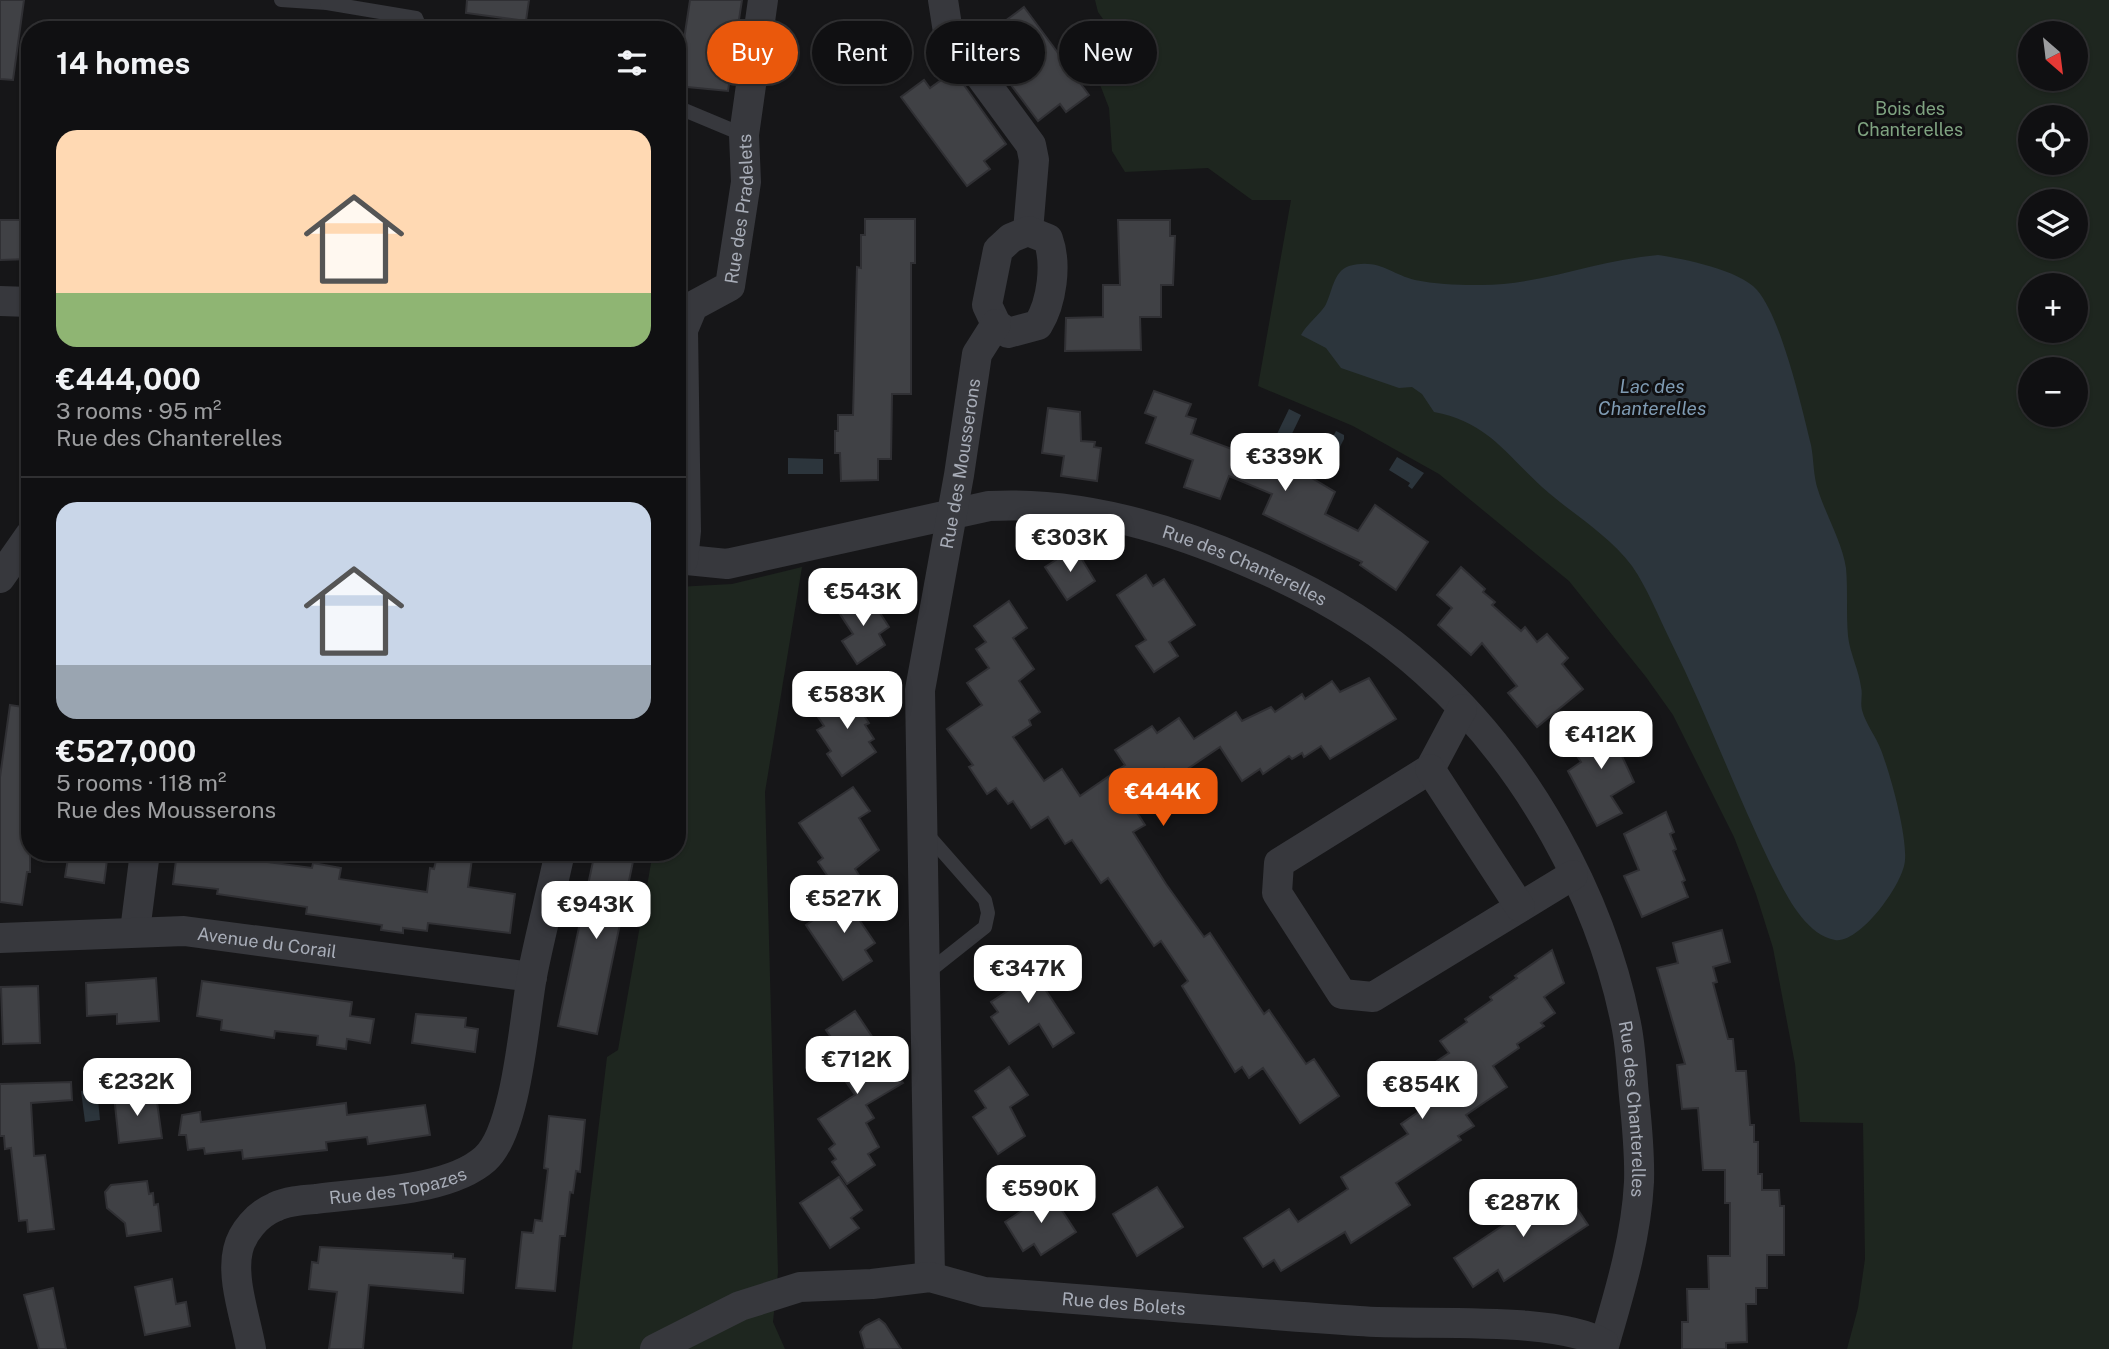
<!DOCTYPE html>
<html lang="en">
<head>
<meta charset="utf-8">
<style>
  body { margin:0; font-family:"Public Sans",sans-serif; background:#1e1e20; color:#f1f3f6; height:100vh; display:flex; flex-direction:column; font-size:26px; white-space:nowrap }
  * { box-sizing:border-box; margin:0 }
  p { font-size:23px; color:#9c9d9f }
  .icon { flex:none; width:38px; height:38px; fill:none; stroke:currentColor; stroke-width:2; stroke-linecap:round; stroke-linejoin:round }
  .map { position:relative; flex:1; overflow:hidden }
  .panel { position:absolute; left:21px; top:21px; width:665px; height:840px; display:flex; flex-direction:column; background:#101012; border-radius:28px; box-shadow:0 2px 5px #0004,0 0 0 2px #303032 }
  .panel>* { flex:none }
  .top-card { position:absolute; left:707px; top:21px; width:665px; height:63px; display:flex; gap:14px }
  .needle { width:46px; rotate:152deg }
  .controls { position:absolute; left:2018px; top:21px; display:grid; gap:14px }
  .controls a { display:grid; place-items:center; width:70px; height:70px; border-radius:50%; background:#101012; box-shadow:0 2px 5px #0004,0 0 0 2px #303032; font-size:35px }
  .price { position:absolute; translate:-50% -60px; padding:0 16px; border-radius:14px; background:#fff; color:#222; font-size:23px; line-height:46px; filter:drop-shadow(0 2px 4px #0008) }
  .price::after { content:''; position:absolute; left:50%; top:42px; width:21px; height:16px; margin-left:-10px; background:inherit; clip-path:polygon(0 0,100% 0,50% 100%) }
  .price.on { background:#ea580c; color:#fff }
  ul { padding:0; list-style:none }
  li { display:grid; align-content:center; gap:14px; height:371px; padding:0 35px }
  li+li { border-top:2px solid #303032 }
  li span { display:grid; place-items:center; height:217px; border-radius:21px; color:#555 }
  li>.icon { margin-inline-start:auto }
  span .icon { width:126px; height:126px; fill:#fffc; stroke-width:1 }
  li b { font-size:30px }
  h2 { display:flex; justify-content:space-between; align-items:center; height:84px; padding:0 35px; font-size:30px }
  .chip { padding:0 24px; border-radius:32px; background:#101012; box-shadow:0 2px 5px #0004,0 0 0 2px #303032; font-size:24px; line-height:63px }
  .chip.on { background:#ea580c; color:#fff }
  .map>svg:first-child { display:block }
</style>
</head>
<body>
<div class="map">
<svg width="2109" height="1349" viewBox="0 0 2109 1349">
  <rect width="100%" height="100%" fill="#161618"/>
  <g fill="#1e261f" fill-rule="evenodd">
    <path d="M1095,0h1014v1349h-262l11,-41 7,-49 -2,-136 -63,-1 -5,-58 -22,-116 -17,-54 -22,-57 -61,-122 -27,-38 -77,-96 -130,-107 -86,-48 -95,-40 33,-186h-39l-44,-32 -83,4 -13,-21 -3,-43 -10,-26 9,-56 -10,-14zM2030,33h46v46h-46zM2030,117h46v46h-46zM2030,201h46v46h-46zM2030,285h46v46h-46zM2030,369h46v46h-46z"/>
    <polygon points="802,567 765,792 778,1272 773,1322 785,1349 572,1349 607,1057 618,1050 653,852 677,852 677,587 732,584"/>
  </g>
  <g fill="#2c353c">
    <path d="M1658,255c26,4 82,15 99,35 24,27 45,118 54,155 3,15 2,30 7,45 8,25 24,52 28,78 2,22 0,45 2,68 2,18 11,34 13,51 2,8 -1,15 1,23 4,15 14,26 19,40 10,26 26,85 24,110 -1,23 -45,84 -70,80 -33,-6 -53,-54 -66,-79 -35,-73 -63,-149 -99,-221 -12,-24 -22,-51 -38,-74 -25,-33 -60,-52 -90,-79 -38,-35 -55,-65 -108,-75l-12,-18 -10,-7 -13,1 -58,-20 -15,-20 -25,-13c6,-11 17,-19 24,-29 7,-12 8,-35 24,-40 30,-8 41,8 66,14 19,4 40,5 59,5 64,2 121,-25 184,-30z"/>
    <polygon points="1289,409 1301,415 1289,440 1277,434"/>
    <polygon points="1336,431 1344,435 1344,439 1331,464 1323,460 1323,456"/>
    <polygon points="1397,457 1424,473 1412,489 1408,486 1410,483 1389,470"/>
    <polygon points="788,458 823,459 823,474 788,474"/>
    <polygon points="97,1089 100,1120 85,1122 81,1091"/>
  </g>
  <g fill="#404145" stroke="#303034" stroke-width="2">
    <polygon points="0,0 24,0 13,80 0,79"/>
    <polygon points="467,0 529,0 526,21 466,13"/>
    <polygon points="690,0 742,0 728,91 677,86"/>
    <polygon points="1024,7 1089,95 1066,112 1060,104 1038,121 984,49 1007,32 1001,24"/>
    <polygon points="954,71 1006,144 984,161 990,169 967,186 901,97 924,80 930,88"/>
    <polygon points="865,219 915,219 915,263 911,263 911,394 892,394 891,459 878,459 878,480 841,481 840,453 835,453 835,431 838,431 838,415 853,415 857,267 861,268 861,235 865,235"/>
    <polygon points="0,220 30,220 30,259 0,260"/>
    <polygon points="1118,220 1170,220 1170,236 1175,236 1173,285 1161,285 1161,317 1140,317 1141,350 1065,351 1066,318 1103,317 1103,285 1120,285"/>
    <polygon points="1154,391 1191,404 1186,416 1196,419 1191,434 1256,458 1263,441 1312,465 1307,475 1335,492 1325,514 1358,531 1375,505 1428,542 1396,590 1360,565 1362,562 1263,514 1272,494 1229,476 1220,499 1184,487 1193,460 1146,443 1156,417 1145,413"/>
    <polygon points="1048,408 1080,412 1081,441 1095,442 1094,447 1101,448 1097,481 1061,476 1064,456 1042,453"/>
    <polygon points="1075,548 1095,581 1067,600 1045,567"/>
    <polygon points="1461,567 1485,589 1483,592 1495,602 1492,605 1521,631 1525,627 1537,642 1547,634 1568,658 1562,664 1583,689 1537,727 1508,693 1517,686 1482,643 1471,655 1438,625 1452,608 1437,595"/>
    <polygon points="1146,575 1153,586 1164,579 1195,625 1169,642 1178,656 1154,672 1136,646 1146,640 1117,595"/>
    <polygon points="867,593 889,627 879,634 885,645 857,664 842,641 853,634 838,611"/>
    <polygon points="1009,601 1027,628 1013,638 1034,669 1019,681 1040,712 1029,720 1031,725 1013,737 1044,781 1062,769 1080,796 1125,765 1115,750 1152,726 1157,733 1179,718 1194,739 1236,712 1242,721 1271,707 1275,712 1302,694 1305,699 1332,681 1340,692 1369,678 1396,719 1330,759 1321,746 1304,757 1302,753 1292,759 1289,756 1263,774 1260,769 1242,781 1220,747 1171,780 1164,769 1125,794 1145,825 1133,832 1166,884 1204,937 1210,933 1264,1014 1269,1010 1306,1064 1314,1059 1339,1096 1300,1123 1263,1068 1249,1078 1242,1067 1235,1072 1182,986 1188,981 1161,941 1154,946 1108,878 1101,883 1072,840 1065,844 1048,817 1031,828 1013,801 1008,804 996,788 987,794 969,767 973,765 947,729 982,705 967,683 989,668 976,649 986,642 974,626"/>
    <polygon points="856,687 870,709 863,714 869,723 865,725 874,739 869,742 876,752 842,776 827,754 831,751 817,730 824,726 816,714"/>
    <polygon points="10,705 30,708 30,872 27,872 22,905 0,902 0,777"/>
    <polygon points="1610,720 1627,748 1620,752 1634,782 1611,796 1622,813 1597,826 1568,771 1581,762 1570,745"/>
    <polygon points="853,787 870,811 859,818 879,850 855,869 864,883 842,897 818,862 823,858 799,823"/>
    <polygon points="1666,812 1674,832 1670,834 1676,849 1673,851 1685,880 1682,882 1688,897 1642,917 1624,876 1639,870 1624,834"/>
    <polygon points="69,852 108,852 104,883 65,877"/>
    <polygon points="177,852 217,852 216,855 312,868 313,863 341,868 339,879 427,892 430,868 434,869 438,852 473,852 468,887 515,894 510,933 428,923 427,931 403,928 403,933 381,930 382,925 306,914 307,907 217,894 218,889 173,884"/>
    <polygon points="595,852 635,852 597,1034 558,1026"/>
    <polygon points="856,891 871,913 860,921 875,943 865,950 872,961 843,980 806,925"/>
    <polygon points="1722,930 1730,962 1713,967 1717,982 1713,983 1728,1039 1733,1039 1736,1071 1746,1071 1750,1125 1754,1125 1754,1142 1758,1142 1758,1174 1762,1174 1762,1190 1779,1190 1780,1206 1784,1206 1784,1255 1767,1255 1767,1288 1756,1288 1756,1304 1746,1304 1747,1342 1726,1343 1726,1349 1682,1349 1682,1322 1688,1322 1687,1289 1709,1289 1708,1256 1730,1256 1730,1203 1725,1203 1725,1170 1703,1170 1698,1108 1682,1109 1677,1065 1685,1064 1657,968 1678,963 1673,943"/>
    <polygon points="1552,950 1564,983 1544,997 1555,1013 1541,1023 1544,1026 1517,1044 1519,1048 1493,1066 1507,1087 1466,1115 1474,1126 1458,1136 1461,1140 1396,1183 1410,1205 1351,1243 1345,1232 1281,1271 1274,1260 1263,1267 1244,1238 1289,1209 1298,1222 1348,1189 1341,1177 1408,1134 1401,1124 1444,1094 1431,1075 1437,1071 1431,1065 1449,1053 1440,1041 1467,1022 1465,1019 1492,1000 1490,997 1517,978 1515,976"/>
    <polygon points="1028,953 1046,980 1041,983 1074,1033 1053,1047 1039,1024 1009,1044 991,1017 998,1012 991,1002 1009,990 998,973"/>
    <polygon points="156,978 159,1021 117,1024 117,1014 87,1016 86,983"/>
    <polygon points="202,981 352,1002 350,1016 374,1019 370,1043 347,1039 346,1049 317,1045 318,1036 275,1031 274,1038 221,1030 222,1020 197,1016"/>
    <polygon points="38,986 40,1043 3,1044 1,987"/>
    <polygon points="855,1011 903,1083 866,1105 874,1118 866,1123 879,1147 868,1154 875,1165 847,1184 832,1162 836,1159 829,1149 835,1144 818,1119 855,1095 831,1060 842,1053 826,1030"/>
    <polygon points="416,1014 466,1018 465,1027 478,1029 475,1052 412,1043"/>
    <polygon points="1009,1067 1028,1095 1010,1107 1025,1136 998,1154 973,1117 986,1108 975,1091"/>
    <polygon points="71,1082 72,1100 31,1103 34,1156 45,1155 54,1229 28,1232 27,1220 19,1221 11,1148 5,1149 4,1136 0,1136 0,1084"/>
    <polygon points="146,1091 147,1103 157,1102 162,1138 119,1143 114,1095"/>
    <polygon points="346,1103 347,1115 425,1105 430,1135 368,1144 367,1137 326,1142 327,1150 243,1159 242,1150 205,1154 204,1148 188,1150 186,1135 179,1135 182,1115 200,1112 201,1122"/>
    <polygon points="549,1116 585,1120 580,1172 576,1171 573,1193 570,1192 565,1236 560,1236 555,1291 516,1288 522,1232 533,1233 535,1220 542,1221 548,1169 544,1168"/>
    <polygon points="839,1177 862,1210 851,1218 859,1228 830,1248 800,1203"/>
    <polygon points="147,1181 149,1194 153,1193 154,1205 158,1204 161,1231 127,1236 125,1223 107,1208 105,1192 111,1185"/>
    <polygon points="1562,1186 1588,1225 1504,1281 1498,1270 1473,1287 1454,1258"/>
    <polygon points="1157,1187 1183,1227 1137,1256 1113,1214"/>
    <polygon points="1050,1192 1076,1232 1041,1255 1034,1244 1023,1251 1005,1222"/>
    <polygon points="320,1247 453,1254 453,1258 465,1259 463,1293 369,1285 363,1349 329,1349 337,1292 309,1289 312,1262 318,1263"/>
    <polygon points="172,1279 176,1304 186,1302 190,1326 145,1335 135,1287"/>
    <polygon points="53,1288 66,1349 39,1349 24,1295"/>
    <polygon points="879,1319 885,1324 901,1349 865,1349 860,1332 865,1326"/>
  </g>
  <g fill="none" stroke-linecap="round" stroke-linejoin="round">
    <g stroke="#37383d" stroke-width="14">
      <polyline points="281,0 327,3"/>
      <polyline points="327,0 327,3 416,18 421,30"/>
      <polyline points="677,107 744,135"/>
      <polyline points="927,973 985,927 988,913 985,900 927,834"/>
    </g>
    <g stroke="#37383d" stroke-width="30">
      <polyline points="943,0 948,32 1031,145 1034,160 1028,231"/>
      <path d="M1028,231l20,8c9,25 4,63 -10,86l-30,8 -12,-9 -9,-19 11,-55 13,-12z"/>
      <polyline points="0,301 30,302"/>
      <path id="s1" d="M677,559l50,5 262,-58c89,-5 179,21 261,57 63,27 125,62 176,109 100,89 176,225 201,357 4,22 5,45 7,67 3,29 6,57 5,86 -3,58 -20,112 -36,167"/>
      <path id="s2" d="M683,560l3,-29 -3,-201 10,-24 37,-20 16,-104 -2,-47 19,-135"/>
      <polyline points="0,578 30,535"/>
      <polyline points="1462,709 1430,769 1279,863 1277,893 1342,994 1373,997 1573,875"/>
      <polyline points="1430,769 1520,907"/>
      <polyline points="135,931 145,852"/>
      <path id="s3" d="M0,938l184,-7 348,46"/>
      <path id="s4" d="M930,1277l-10,-587 39,-215 18,-121 19,-30"/>
      <path id="s5" d="M251,1349c-5,-30 -20,-70 -13,-99 4,-18 20,-36 37,-43 12,-6 28,-7 41,-8 49,-7 132,-7 169,-40 32,-28 39,-140 47,-183 8,-41 19,-82 28,-124"/>
      <path id="s6" d="M655,1349l85,-43 60,-19 72,-3 58,-7 54,15c125,9 250,21 375,29 62,5 196,-6 245,23"/>
    </g>
  </g>
  <g text-anchor="middle" dominant-baseline="central" stroke-width="6" stroke-linejoin="round" paint-order="stroke">
    <g font-size="18" fill="#7fa381" stroke="#111113">
      <text x="1910" y="108">Bois des<tspan x="1910" dy="21">Chanterelles</tspan></text>
    </g>
    <g font-size="18" fill="#a8adb8" stroke="#111113">
      <text stroke="none"><textPath href="#s2" startOffset="376">Rue des Pradelets</textPath></text>
      <text stroke="none"><textPath href="#s4" startOffset="817">Rue des Mousserons</textPath></text>
      <text stroke="none"><textPath href="#s1" startOffset="584">Rue des Chanterelles</textPath></text>
      <text stroke="none"><textPath href="#s3" startOffset="268">Avenue du Corail</textPath></text>
      <text stroke="none"><textPath href="#s1" startOffset="1293">Rue des Chanterelles</textPath></text>
      <text stroke="none"><textPath href="#s5" startOffset="284">Rue des Topazes</textPath></text>
      <text stroke="none"><textPath href="#s6" startOffset="485">Rue des Bolets</textPath></text>
    </g>
    <g font-size="19" font-style="italic" fill="#7f9bb3" stroke="#111113">
      <text x="1652" y="386">Lac des<tspan x="1652" dy="22">Chanterelles</tspan></text>
    </g>
  </g>
</svg>
<div class="controls">
<a><svg class="needle" viewBox="-14 -14 28 28"><path d="M0-13l5 13h-10z" fill="#e53935"/><path d="M0 13l5-13h-10z" fill="#9c9d9f"/></svg></a>
<a><svg class="icon" aria-label="locate" viewBox="0 0 24 24"><circle cx="12" cy="12" r="6"/><path d="M12 2v4M12 18v4M2 12h4M18 12h4"/></svg></a>
<a><svg class="icon" aria-label="layers" viewBox="0 0 24 24"><path d="M12 4l9 5-9 5-9-5zM3 14l9 5 9-5"/></svg></a>
<a>+</a>
<a>−</a>
</div>
<b class="price" style="left:1285px;top:493px">€339K</b>
<b class="price" style="left:1070px;top:574px">€303K</b>
<b class="price" style="left:863px;top:628px">€543K</b>
<b class="price" style="left:847px;top:731px">€583K</b>
<b class="price" style="left:1601px;top:771px">€412K</b>
<b class="price on" style="left:1163px;top:828px">€444K</b>
<b class="price" style="left:844px;top:935px">€527K</b>
<b class="price" style="left:596px;top:941px">€943K</b>
<b class="price" style="left:1028px;top:1005px">€347K</b>
<b class="price" style="left:857px;top:1096px">€712K</b>
<b class="price" style="left:137px;top:1118px">€232K</b>
<b class="price" style="left:1422px;top:1121px">€854K</b>
<b class="price" style="left:1041px;top:1225px">€590K</b>
<b class="price" style="left:1523px;top:1239px">€287K</b>
<div class="top-card">
<a class="chip on">Buy</a>
<a class="chip">Rent</a>
<a class="chip">Filters</a>
<a class="chip">New</a>
</div>
<section class="panel">
<h2>14 homes<svg class="icon" aria-label="filters" viewBox="0 0 24 24"><path d="M4 7h16M4 17h16"/><circle cx="9" cy="7" r="2"/><circle cx="15" cy="17" r="2"/></svg></h2>
<ul>
<li><span style="background:linear-gradient(#ffd9b3 75%,#8fb573 0)"><svg class="icon" aria-label="home" viewBox="0 0 24 24"><path d="M3 11l9-7 9 7M6 9v11h12V9"/></svg></span><div><b>€444,000</b><p>3 rooms · 95 m²</p><p>Rue des Chanterelles</p></div></li>
<li><span style="background:linear-gradient(#c9d6e8 75%,#9aa5b1 0)"><svg class="icon" aria-label="home" viewBox="0 0 24 24"><path d="M3 11l9-7 9 7M6 9v11h12V9"/></svg></span><div><b>€527,000</b><p>5 rooms · 118 m²</p><p>Rue des Mousserons</p></div></li>
</ul>
</section>
</div>
</body>
</html>
